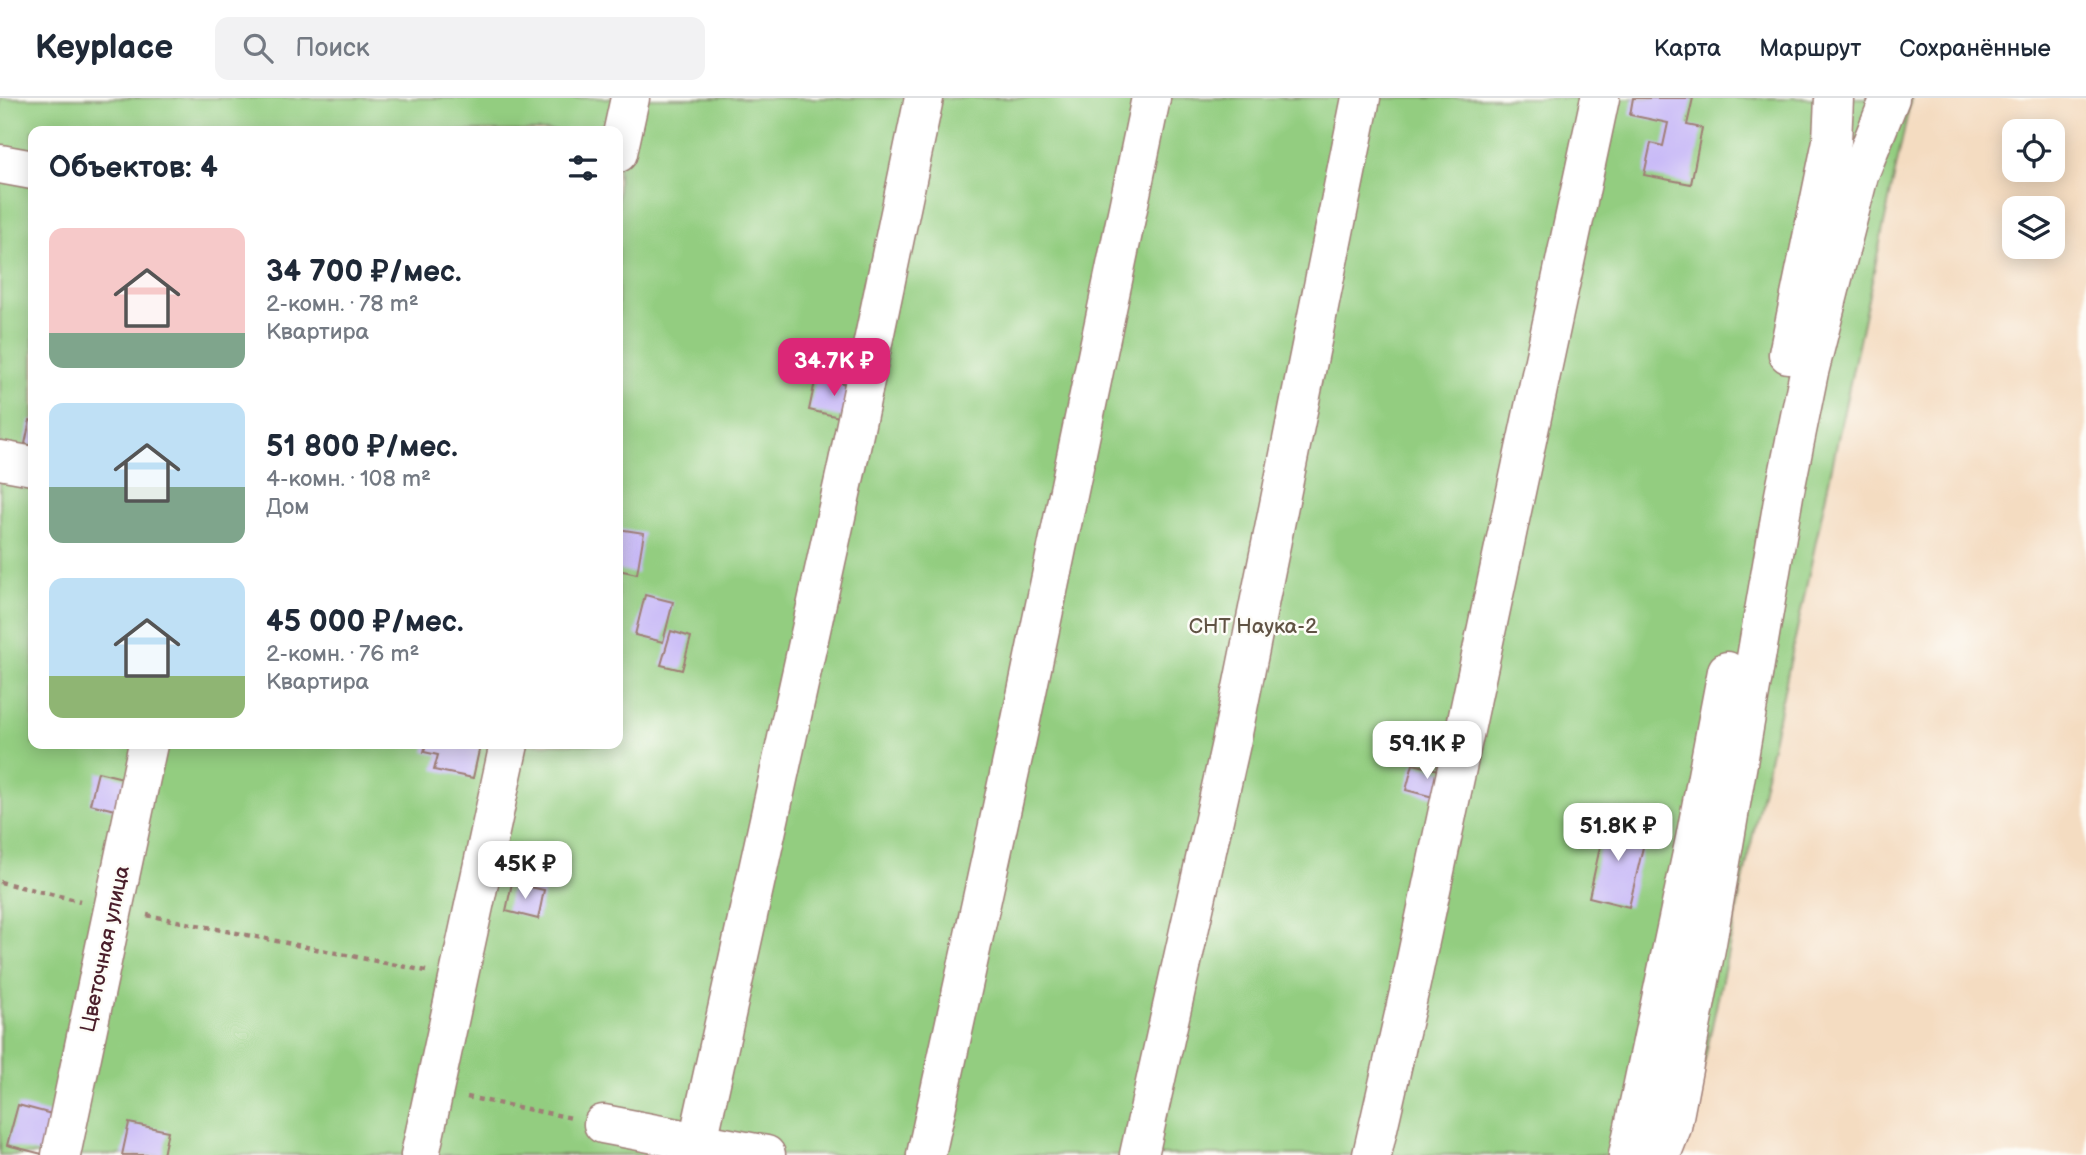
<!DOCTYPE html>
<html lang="ru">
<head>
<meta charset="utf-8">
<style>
  body { margin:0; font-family:"Balsamiq Sans",sans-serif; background:#f2f2f3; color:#1f2937; height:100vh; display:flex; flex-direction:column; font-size:26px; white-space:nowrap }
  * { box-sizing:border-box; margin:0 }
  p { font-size:23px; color:#747a83 }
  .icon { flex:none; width:38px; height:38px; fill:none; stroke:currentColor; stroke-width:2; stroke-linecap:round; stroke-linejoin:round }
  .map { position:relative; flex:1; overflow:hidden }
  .panel { position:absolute; left:28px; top:28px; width:595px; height:623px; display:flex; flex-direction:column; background:#fff; border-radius:14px; box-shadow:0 4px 18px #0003 }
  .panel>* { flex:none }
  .controls { position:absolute; left:2002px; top:21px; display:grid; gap:14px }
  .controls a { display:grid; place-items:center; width:63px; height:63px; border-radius:14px; background:#fff; box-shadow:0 4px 18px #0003; font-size:35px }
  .price { position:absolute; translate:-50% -60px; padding:0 16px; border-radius:14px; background:#fff; color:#222; font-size:23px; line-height:46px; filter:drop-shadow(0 2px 4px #0008) }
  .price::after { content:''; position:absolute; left:50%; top:42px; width:21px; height:16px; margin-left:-10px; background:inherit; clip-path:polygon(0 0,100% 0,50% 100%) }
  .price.selected { background:#db2777; color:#fff }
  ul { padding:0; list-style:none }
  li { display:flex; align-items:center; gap:21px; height:175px; padding:0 21px }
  li span { display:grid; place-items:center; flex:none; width:196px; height:140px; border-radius:14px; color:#555 }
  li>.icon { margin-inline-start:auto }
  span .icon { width:84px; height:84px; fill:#fffc; stroke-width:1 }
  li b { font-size:30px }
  h2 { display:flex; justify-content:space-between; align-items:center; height:84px; padding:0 21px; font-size:30px }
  header { display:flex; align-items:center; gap:42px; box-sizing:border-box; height:98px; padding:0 35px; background:#fff; border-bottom:2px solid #e0e1e3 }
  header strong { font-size:33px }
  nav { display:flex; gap:38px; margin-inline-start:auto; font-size:24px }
  .search { width:490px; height:63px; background:#f2f2f3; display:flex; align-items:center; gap:18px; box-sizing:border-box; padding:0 24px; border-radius:14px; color:#747a83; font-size:26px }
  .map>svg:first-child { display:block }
</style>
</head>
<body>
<header>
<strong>Keyplace</strong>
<div class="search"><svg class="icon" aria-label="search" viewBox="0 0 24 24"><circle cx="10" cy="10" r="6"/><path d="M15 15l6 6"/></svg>Поиск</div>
<nav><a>Карта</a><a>Маршрут</a><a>Сохранённые</a></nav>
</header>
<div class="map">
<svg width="2086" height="1057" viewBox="0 0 2086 1057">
  <rect width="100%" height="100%" fill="#fdfcf7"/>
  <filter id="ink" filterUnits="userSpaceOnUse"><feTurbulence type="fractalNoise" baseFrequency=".0143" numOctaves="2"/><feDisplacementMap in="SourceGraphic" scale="14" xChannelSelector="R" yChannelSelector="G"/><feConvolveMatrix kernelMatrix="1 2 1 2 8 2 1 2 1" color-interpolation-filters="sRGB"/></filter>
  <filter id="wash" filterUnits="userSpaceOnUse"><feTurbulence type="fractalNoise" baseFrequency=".00686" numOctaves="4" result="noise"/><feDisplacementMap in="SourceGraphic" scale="28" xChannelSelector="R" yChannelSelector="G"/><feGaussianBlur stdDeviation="1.57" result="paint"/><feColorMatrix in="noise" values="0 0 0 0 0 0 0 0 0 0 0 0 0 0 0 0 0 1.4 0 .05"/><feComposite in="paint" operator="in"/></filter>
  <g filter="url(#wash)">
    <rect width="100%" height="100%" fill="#f4dcc1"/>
    <path fill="#93cd80" stroke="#6e7656" stroke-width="2" fill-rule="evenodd" d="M0,0h1911l-211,984 -22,73h-1678zM33,33h585v613h-585z"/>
    <g id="blocks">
      <g fill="#c8b9f7">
        <polygon points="1633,0 1693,0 1687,27 1702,30 1691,86 1644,77 1651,45 1663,48 1668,25 1630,17"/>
        <polygon points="816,279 859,289 852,322 809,312"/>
        <polygon points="30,322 33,323 33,348 25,346"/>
        <polygon points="618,431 644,435 637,476 618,472"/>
        <polygon points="645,497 673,504 663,544 635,537"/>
        <polygon points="671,533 691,539 682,572 661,567"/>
        <polygon points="426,646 468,646 480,648 473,680 434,672 438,657 424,654"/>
        <polygon points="1413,666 1447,674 1441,701 1406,692"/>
        <polygon points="98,674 131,682 123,714 90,706"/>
        <polygon points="1606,722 1647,732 1629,809 1589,799"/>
        <polygon points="512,785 544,792 538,821 506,813"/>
        <polygon points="18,1007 63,1019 46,1057 7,1047"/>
        <polygon points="129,1025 168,1033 163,1057 122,1057"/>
      </g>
    </g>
  </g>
  <g filter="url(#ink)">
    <use href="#blocks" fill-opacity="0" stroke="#9f7e76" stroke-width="2"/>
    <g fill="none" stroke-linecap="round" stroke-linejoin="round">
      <g stroke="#9f7e76" stroke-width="41">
        <g id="minor">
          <polyline points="618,55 630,0"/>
          <polyline points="0,66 33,72"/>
          <polyline points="1788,256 1832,43 1834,0"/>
          <polyline points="0,362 33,368"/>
          <polyline points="603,1026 766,1057"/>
          <polyline points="61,1057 148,646"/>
          <polyline points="420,1057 509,646"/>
          <polyline points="695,1057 848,364 924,0"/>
          <polyline points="926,1057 1020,627 1151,0"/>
          <polyline points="1139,1057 1231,645 1361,0"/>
          <polyline points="1372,1057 1410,890 1600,0"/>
          <polyline points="1628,1057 1695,741 1727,573"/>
          <polyline points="1661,1057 1672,1029 1707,845 1784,397 1809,274 1859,77 1890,0"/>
        </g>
      </g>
      <g stroke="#9f7e76" stroke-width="4.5" stroke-dasharray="5 5" stroke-linecap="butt">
        <polyline points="0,784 80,803"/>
        <polyline points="147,817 426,873"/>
        <polyline points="467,999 572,1020"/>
      </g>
      <use href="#minor" stroke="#fff" stroke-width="38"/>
    </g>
  </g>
  <g text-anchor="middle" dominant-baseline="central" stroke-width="5" stroke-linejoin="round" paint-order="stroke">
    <g font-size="21" fill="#605344" stroke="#fdfcf7">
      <text x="1253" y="528">СНТ Наука-2</text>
    </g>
    <g font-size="21" fill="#4a1f2b" stroke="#fdfcf7">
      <text transform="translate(105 851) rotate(-78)">Цветочная улица</text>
    </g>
  </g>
</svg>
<div class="controls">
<a><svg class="icon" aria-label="locate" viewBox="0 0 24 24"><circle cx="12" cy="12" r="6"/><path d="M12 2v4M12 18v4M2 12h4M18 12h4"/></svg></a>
<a><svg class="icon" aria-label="layers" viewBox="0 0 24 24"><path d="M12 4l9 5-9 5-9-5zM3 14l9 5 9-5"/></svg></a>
</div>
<b class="price selected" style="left:834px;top:300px">34.7K ₽</b>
<b class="price" style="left:1427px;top:683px">59.1K ₽</b>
<b class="price" style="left:1618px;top:765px">51.8K ₽</b>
<b class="price" style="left:525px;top:803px">45K ₽</b>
<section class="panel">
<h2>Объектов: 4<svg class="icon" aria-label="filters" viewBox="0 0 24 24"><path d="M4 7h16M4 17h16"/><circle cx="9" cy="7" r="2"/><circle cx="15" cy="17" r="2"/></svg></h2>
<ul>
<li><span style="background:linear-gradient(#f6c9c9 75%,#7fa58c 0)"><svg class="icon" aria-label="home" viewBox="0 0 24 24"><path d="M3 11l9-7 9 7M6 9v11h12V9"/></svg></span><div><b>34 700 ₽/мес.</b><p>2-комн. · 78 m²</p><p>Квартира</p></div></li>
<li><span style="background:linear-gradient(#bfe0f5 60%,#7fa58c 0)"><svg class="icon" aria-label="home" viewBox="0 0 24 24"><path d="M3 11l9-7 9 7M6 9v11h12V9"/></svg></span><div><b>51 800 ₽/мес.</b><p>4-комн. · 108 m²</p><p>Дом</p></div></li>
<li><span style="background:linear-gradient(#bfe0f5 70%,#8fb573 0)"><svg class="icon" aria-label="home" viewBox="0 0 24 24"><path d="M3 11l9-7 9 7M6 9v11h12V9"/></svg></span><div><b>45 000 ₽/мес.</b><p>2-комн. · 76 m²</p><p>Квартира</p></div></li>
</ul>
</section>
</div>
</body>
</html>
